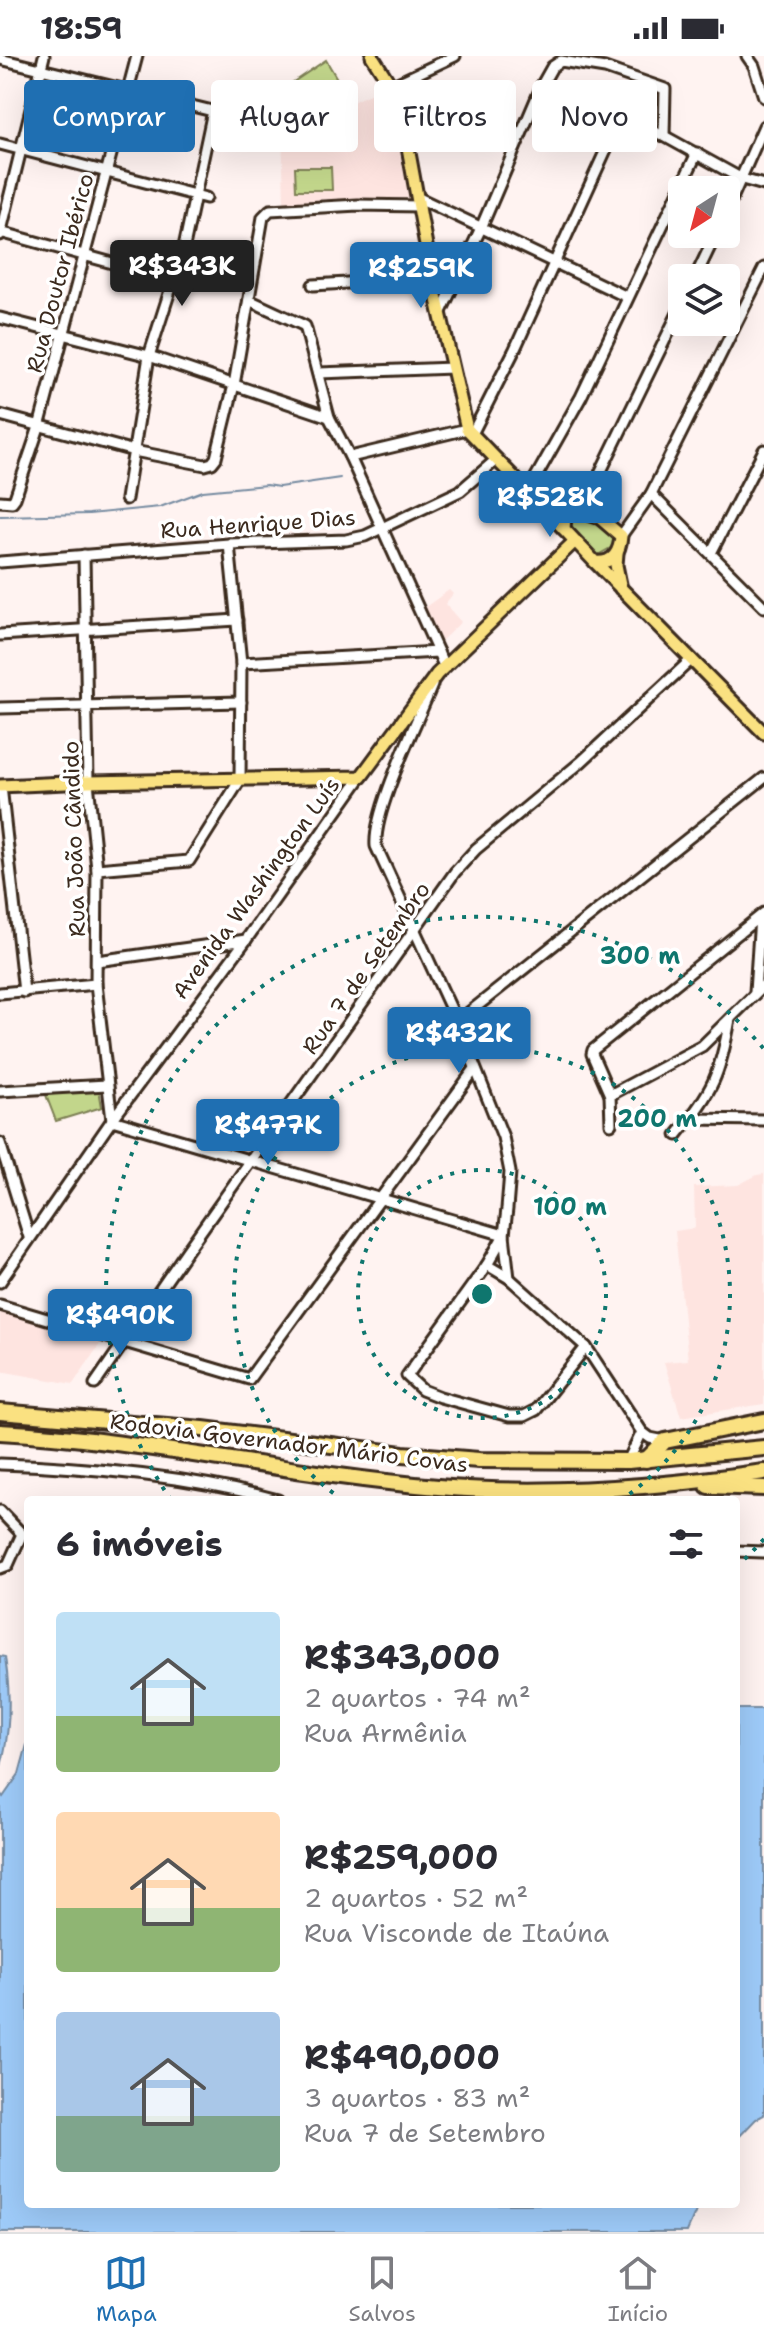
<!DOCTYPE html>
<html lang="pt">
<head>
<meta charset="utf-8">
<style>
  body { margin:0; font-family:"Shantell Sans",sans-serif; background:#f2f2f3; color:#2b2b33; height:100vh; display:flex; flex-direction:column; font-size:30px; white-space:nowrap }
  * { box-sizing:border-box; margin:0 }
  p { font-size:26px; color:#7c7c81 }
  .icon { flex:none; width:44px; height:44px; fill:none; stroke:currentColor; stroke-width:2; stroke-linecap:round; stroke-linejoin:round }
  .map { position:relative; flex:1; overflow:hidden }
  .panel { position:absolute; left:24px; top:1440px; width:716px; height:712px; display:flex; flex-direction:column; background:#fff; border-radius:8px; box-shadow:0 8px 32px #0002 }
  .panel>* { flex:none }
  .banner { position:absolute; left:24px; top:24px; width:716px; height:72px; display:flex; gap:16px }
  .needle { width:52px; rotate:216deg }
  .fabs { position:absolute; left:668px; top:120px; display:grid; gap:16px }
  .fabs a { display:grid; place-items:center; width:72px; height:72px; border-radius:8px; background:#fff; box-shadow:0 8px 32px #0002; font-size:40px }
  .price { position:absolute; translate:-50% -68px; padding:0 18px; border-radius:8px; background:#1f6fb2; color:#fff; font-size:26px; line-height:52px; filter:drop-shadow(0 2px 4px #0008) }
  .price::after { content:''; position:absolute; left:50%; top:48px; width:24px; height:18px; margin-left:-12px; background:inherit; clip-path:polygon(0 0,100% 0,50% 100%) }
  .price.current { background:#222; color:#fff }
  ul { padding:0; list-style:none }
  li { display:flex; align-items:center; gap:24px; height:200px; padding:0 32px }
  li span { display:grid; place-items:center; flex:none; width:224px; height:160px; border-radius:8px; color:#555 }
  li>.icon { margin-inline-start:auto }
  span .icon { width:96px; height:96px; fill:#fffc; stroke-width:1 }
  li b { font-size:34px }
  h2 { display:flex; justify-content:space-between; align-items:center; height:96px; padding:0 32px; font-size:34px }
  .tag { padding:0 28px; border-radius:8px; background:#fff; box-shadow:0 8px 32px #0002; font-size:28px; line-height:72px }
  .tag.current { background:#1f6fb2; color:#fff }
  .status { display:flex; justify-content:space-between; align-items:center; height:56px; padding:0 40px; background:#fff; direction:ltr }
  .status svg { height:22px; fill:currentColor }
  .tabs { display:flex; justify-content:space-around; align-items:center; height:112px; border-top:2px solid #e1e1e2; background:#fff; font-size:22px; color:#7c7c81 }
  .tabs a { display:grid; justify-items:center; gap:4px }
  .tabs .current { color:#1f6fb2 }
  .map>svg:first-child { display:block }
</style>
</head>
<body>
<div class="status"><b>18:59</b><svg viewBox="0 0 49 12"><path d="M0 12V9h3v3zM5 12V6h3v6zM10 12V3h3v9zM15 12V0h3v12zM26 1h20v11H26zM47 4h2v5h-2z"/></svg></div>
<div class="map">
<svg width="764" height="2176" viewBox="0 0 764 2176">
  <rect width="100%" height="100%" fill="#fff3f1"/>
  <filter id="ink" filterUnits="userSpaceOnUse"><feTurbulence type="fractalNoise" baseFrequency=".0125" numOctaves="2"/><feDisplacementMap in="SourceGraphic" scale="16" xChannelSelector="R" yChannelSelector="G"/><feConvolveMatrix kernelMatrix="1 2 1 2 8 2 1 2 1" color-interpolation-filters="sRGB"/></filter>
  <g filter="url(#ink)">
    <g fill="#fee4e0">
      <polygon points="383,32 396,63 411,143 384,148 284,147 282,70 312,64"/>
      <polygon points="449,534 453,538 445,548 461,566 441,585 424,552"/>
      <polygon points="764,1118 764,1348 681,1361 664,1306 688,1304 675,1175 695,1172 694,1131 738,1129 757,1119"/>
      <polygon points="0,1252 104,1282 73,1328 0,1315"/>
    </g>
    <g fill="#c2d68b" stroke="#7e8054" stroke-width="2">
      <polygon points="326,4 343,33 293,63 277,37"/>
      <polygon points="295,111 331,111 332,134 296,134"/>
      <polygon points="587,456 616,479 612,491 596,500 565,469 568,459"/>
      <polygon points="99,1033 102,1051 56,1065 46,1039"/>
    </g>
    <g fill="#9ecbf9" stroke="#768ba1" stroke-width="2">
      <path d="M0,1600l5,1c6,39 6,75 -5,113z"/>
      <polygon points="736,1653 764,1653 764,2059 756,2063 736,2084"/>
      <polygon points="28,1685 28,2148 699,2148 687,2176 0,2176 0,1737 3,1741 19,1718"/>
    </g>
    <g fill="none" stroke-linecap="round" stroke-linejoin="round">
      <polyline stroke="#768ba1" stroke-width="2" points="0,460 89,458 160,451 203,435 266,429 279,431 340,422"/>
      <g stroke="#3b2a1e" stroke-width="15">
        <g id="minor">
          <polyline points="747,0 754,10 764,41"/>
          <polyline points="0,3 237,61"/>
          <polyline points="543,27 664,80 742,123 764,129"/>
          <polyline points="391,30 455,0"/>
          <polyline points="0,88 206,142"/>
          <polyline points="419,142 627,241"/>
          <polyline points="726,156 764,70"/>
          <polyline points="0,176 174,224"/>
          <polyline points="0,179 44,0"/>
          <polyline points="695,222 716,178"/>
          <polyline points="313,229 432,222"/>
          <polyline points="249,244 305,270 329,361 350,401 438,596"/>
          <polyline points="440,258 481,172 543,27 552,11 561,5 605,12 665,33 664,80"/>
          <polyline points="0,262 149,300 329,361"/>
          <polyline points="319,317 453,312"/>
          <polyline points="0,359 134,395 205,409 212,407 216,402 234,329 263,161 270,154 358,149 420,150"/>
          <polyline points="473,376 514,295 620,63"/>
          <polyline points="350,401 467,373"/>
          <polyline points="528,435 581,341 697,97"/>
          <polyline points="651,438 764,551"/>
          <polyline points="126,443 149,300 184,191 213,55"/>
          <polyline points="0,445 12,446 15,442 39,371 137,0"/>
          <polyline points="582,454 682,249"/>
          <polyline points="621,480 651,438 764,212"/>
          <polyline points="711,497 764,394"/>
          <polyline points="84,499 88,726 97,813 96,928 112,1064 504,1179 509,1222"/>
          <polyline points="0,506 229,488 346,484 365,480 460,435 497,403"/>
          <polyline points="0,579 237,564"/>
          <polyline points="241,607 438,596 444,610"/>
          <path d="M432,629c-15,38 -59,125 -56,161l81,176 46,115 7,35 -3,37 -3,26 -17,30 22,13 77,69 56,85 8,6 15,3"/>
          <polyline points="0,652 241,646"/>
          <polyline points="1,730 24,936"/>
          <polyline points="97,813 189,805 240,724 241,607 229,488"/>
          <polyline points="764,857 593,994 592,998 610,1039 702,990 764,929"/>
          <polyline points="97,905 246,884"/>
          <polyline points="755,936 760,861"/>
          <polyline points="0,937 96,928"/>
          <polyline points="457,966 764,722"/>
          <polyline points="0,1035 107,1029"/>
          <polyline points="610,1039 611,1068"/>
          <polyline points="690,1063 764,1064"/>
          <path d="M677,1079c36,-44 43,-60 53,-116"/>
          <polyline points="0,1087 29,1181"/>
          <polyline points="487,1209 407,1320 422,1334 440,1341 509,1360 524,1360 536,1354 586,1291"/>
          <polyline points="0,1226 112,1064 246,884 361,721"/>
          <polyline points="0,1249 249,1323 474,1014"/>
          <polyline points="95,1328 186,1196 455,816 476,793 581,706 692,603"/>
          <polyline points="628,1405 642,1376"/>
          <path d="M0,1408c92,3 189,12 278,36"/>
          <polyline points="0,1455 22,1478 8,1509 0,1512"/>
          <polyline points="736,1495 764,1496"/>
        </g>
      </g>
      <g stroke="#3b2a1e" stroke-width="17">
        <g id="major">
          <polyline points="372,0 391,30 405,75 432,222 467,373 564,473"/>
          <path d="M574,453l26,9 21,18c-1,16 -8,28 -26,26l-31,-33 1,-13z"/>
          <polyline points="617,497 616,509 621,533"/>
          <polyline points="595,506 764,677"/>
          <polyline points="0,730 88,726 361,721 437,618 574,486"/>
        </g>
      </g>
      <g stroke="#3b2a1e" stroke-width="20">
        <g id="highway">
          <polyline points="0,1356 203,1373 403,1398 479,1404 628,1405 764,1392"/>
          <path d="M0,1376c147,8 291,43 438,55 109,9 218,1 326,-15"/>
          <polyline points="646,1404 665,1385 764,1365"/>
          <polyline points="708,1430 764,1432"/>
        </g>
      </g>
      <use href="#minor" stroke="#fff" stroke-width="9"/>
      <use href="#major" stroke="#fae181" stroke-width="11"/>
      <use href="#highway" stroke="#fae181" stroke-width="14"/>
    </g>
  </g>
  <g fill="none" stroke="#0f766e" stroke-width="4" stroke-dasharray="4 8">
    <circle cx="482" cy="1238" r="124"/>
    <path d="M343 1444A248 248 0 1 1 621 1444"/>
    <path d="M764 1483A373 373 0 0 1 736 1511M171 1444A373 373 0 0 1 764 993"/>
  </g>
  <g text-anchor="middle" dominant-baseline="central" stroke-width="7" stroke-linejoin="round" paint-order="stroke">
    <g font-size="22" fill="#3b2a1e" stroke="#fff">
      <text transform="translate(60 217) rotate(-75)">Rua Doutor Ibérico</text>
      <text transform="translate(258 468) rotate(-4)">Rua Henrique Dias</text>
      <text transform="translate(74 783) rotate(-92)">Rua João Cândido</text>
      <text transform="translate(256 832) rotate(-54)">Avenida Washington Luís</text>
      <text transform="translate(366 912) rotate(-55)">Rua 7 de Setembro</text>
      <text transform="translate(289 1387) rotate(7)">Rodovia Governador Mário Covas</text>
    </g>
  </g>
  <circle cx="482" cy="1238" r="12" fill="#0f766e" stroke="#fff" stroke-width="4"/>
  <g font-size="24" text-anchor="middle" font-weight="bold" fill="#0f766e" stroke="#fff" stroke-width="7" stroke-linejoin="round" paint-order="stroke">
    <text x="640" y="908">300 m</text>
    <text x="657" y="1071">200 m</text>
    <text x="570" y="1159">100 m</text>
  </g>
</svg>
<div class="fabs">
<a><svg class="needle" viewBox="-14 -14 28 28"><path d="M0-13l5 13h-10z" fill="#e53935"/><path d="M0 13l5-13h-10z" fill="#7c7c81"/></svg></a>
<a><svg class="icon" aria-label="layers" viewBox="0 0 24 24"><path d="M12 4l9 5-9 5-9-5zM3 14l9 5 9-5"/></svg></a>
</div>
<b class="price current" style="left:182px;top:252px">R$343K</b>
<b class="price" style="left:421px;top:254px">R$259K</b>
<b class="price" style="left:550px;top:483px">R$528K</b>
<b class="price" style="left:459px;top:1019px">R$432K</b>
<b class="price" style="left:268px;top:1111px">R$477K</b>
<b class="price" style="left:120px;top:1301px">R$490K</b>
<div class="banner">
<a class="tag current">Comprar</a>
<a class="tag">Alugar</a>
<a class="tag">Filtros</a>
<a class="tag">Novo</a>
</div>
<section class="panel">
<h2>6 imóveis<svg class="icon" aria-label="filters" viewBox="0 0 24 24"><path d="M4 7h16M4 17h16"/><circle cx="9" cy="7" r="2"/><circle cx="15" cy="17" r="2"/></svg></h2>
<ul>
<li><span style="background:linear-gradient(#bfe0f5 65%,#8fb573 0)"><svg class="icon" aria-label="home" viewBox="0 0 24 24"><path d="M3 11l9-7 9 7M6 9v11h12V9"/></svg></span><div><b>R$343,000</b><p>2 quartos · 74 m²</p><p>Rua Armênia</p></div></li>
<li><span style="background:linear-gradient(#ffd9b3 60%,#8fb573 0)"><svg class="icon" aria-label="home" viewBox="0 0 24 24"><path d="M3 11l9-7 9 7M6 9v11h12V9"/></svg></span><div><b>R$259,000</b><p>2 quartos · 52 m²</p><p>Rua Visconde de Itaúna</p></div></li>
<li><span style="background:linear-gradient(#a9c7e8 65%,#7fa58c 0)"><svg class="icon" aria-label="home" viewBox="0 0 24 24"><path d="M3 11l9-7 9 7M6 9v11h12V9"/></svg></span><div><b>R$490,000</b><p>3 quartos · 83 m²</p><p>Rua 7 de Setembro</p></div></li>
</ul>
</section>
</div>
<nav class="tabs">
<a class="current"><svg class="icon" aria-label="map" viewBox="0 0 24 24"><path d="M3 6l6-2 6 2 6-2v14l-6 2-6-2-6 2zM9 4v14M15 6v14"/></svg>Mapa</a>
<a><svg class="icon" aria-label="saved" viewBox="0 0 24 24"><path d="M7 4h10v16l-5-4-5 4z"/></svg>Salvos</a>
<a><svg class="icon" aria-label="home" viewBox="0 0 24 24"><path d="M3 11l9-7 9 7M6 9v11h12V9"/></svg>Início</a>
</nav>
</body>
</html>
